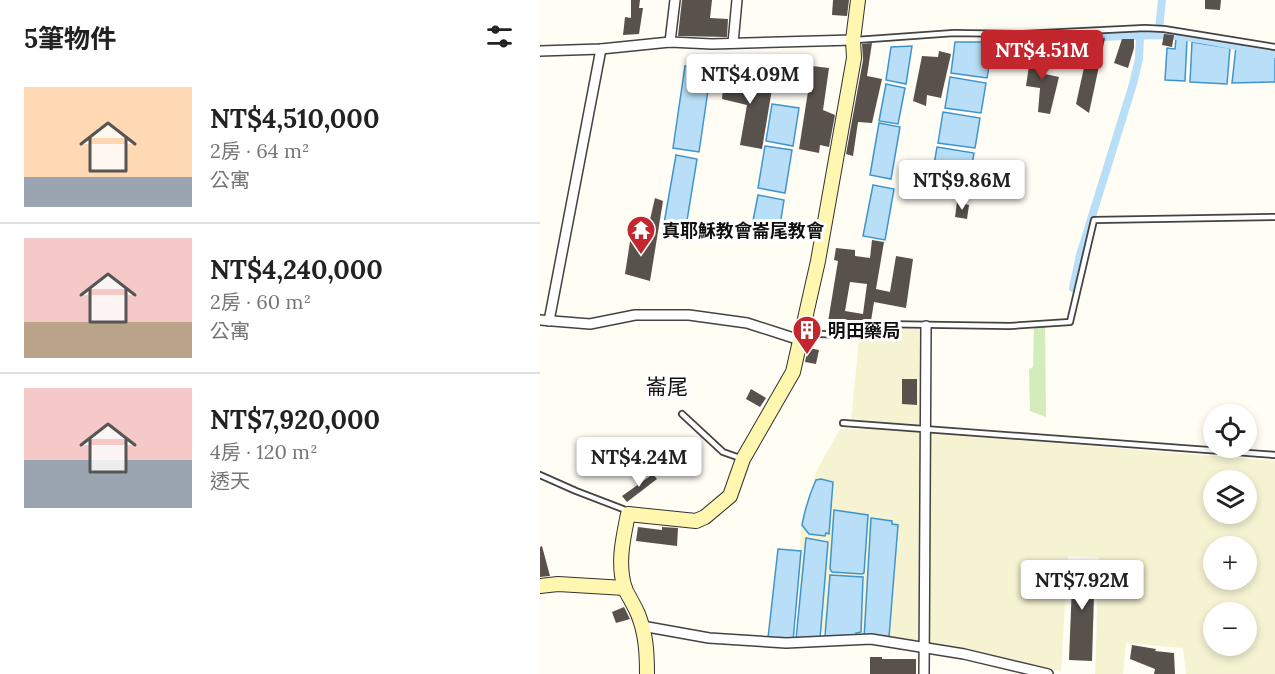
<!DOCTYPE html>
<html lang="zh-TW">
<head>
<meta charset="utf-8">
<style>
  body { margin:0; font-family:Lora,"Noto Sans TC",serif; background:#f2f2f2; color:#222; height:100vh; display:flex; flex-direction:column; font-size:22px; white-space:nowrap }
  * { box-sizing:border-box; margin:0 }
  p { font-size:20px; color:#767676 }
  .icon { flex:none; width:33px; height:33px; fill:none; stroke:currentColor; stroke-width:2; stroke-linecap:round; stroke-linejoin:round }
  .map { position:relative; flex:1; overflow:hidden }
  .drawer { display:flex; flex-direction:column; background:#fff; width:540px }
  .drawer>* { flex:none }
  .fabs { position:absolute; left:663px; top:404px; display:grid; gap:12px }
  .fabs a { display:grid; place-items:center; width:54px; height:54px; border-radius:50%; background:#fff; box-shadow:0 3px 9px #0003; font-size:30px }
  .price { position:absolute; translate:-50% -51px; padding:0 14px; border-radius:6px; background:#fff; color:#222; font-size:20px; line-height:39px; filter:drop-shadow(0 2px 3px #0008) }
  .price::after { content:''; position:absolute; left:50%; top:36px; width:18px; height:14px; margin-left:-9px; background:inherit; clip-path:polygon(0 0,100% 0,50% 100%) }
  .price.current { background:#c3262d; color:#fff }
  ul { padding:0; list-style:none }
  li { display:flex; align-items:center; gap:18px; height:150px; padding:0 24px }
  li+li { border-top:2px solid #e0e0e0 }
  li span { display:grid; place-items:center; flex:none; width:168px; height:120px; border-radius:0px; color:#555 }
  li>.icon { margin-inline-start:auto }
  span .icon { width:72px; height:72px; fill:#fffc; stroke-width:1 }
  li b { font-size:26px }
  h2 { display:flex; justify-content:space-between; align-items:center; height:72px; padding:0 24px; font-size:26px }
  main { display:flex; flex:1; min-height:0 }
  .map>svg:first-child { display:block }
</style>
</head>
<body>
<main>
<section class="drawer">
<h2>5筆物件<svg class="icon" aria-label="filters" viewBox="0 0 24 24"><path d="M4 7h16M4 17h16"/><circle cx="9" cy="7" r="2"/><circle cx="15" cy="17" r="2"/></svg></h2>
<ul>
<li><span style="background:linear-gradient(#ffd9b3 75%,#9aa5b1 0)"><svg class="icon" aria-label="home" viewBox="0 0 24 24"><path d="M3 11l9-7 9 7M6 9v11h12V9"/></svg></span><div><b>NT$4,510,000</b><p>2房 · 64 m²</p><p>公寓</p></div></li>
<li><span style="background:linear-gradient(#f6c9c9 70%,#b9a48a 0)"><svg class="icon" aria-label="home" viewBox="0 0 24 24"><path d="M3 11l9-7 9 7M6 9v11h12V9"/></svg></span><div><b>NT$4,240,000</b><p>2房 · 60 m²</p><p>公寓</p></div></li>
<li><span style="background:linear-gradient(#f6c9c9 60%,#9aa5b1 0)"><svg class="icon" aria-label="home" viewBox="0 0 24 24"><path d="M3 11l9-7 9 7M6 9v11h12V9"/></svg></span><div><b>NT$7,920,000</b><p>4房 · 120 m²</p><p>透天</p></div></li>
</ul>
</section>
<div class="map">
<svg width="735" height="674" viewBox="0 0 735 674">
  <rect width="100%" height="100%" fill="#fffdf4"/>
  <g fill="#f6f3d3" fill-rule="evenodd">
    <polygon points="336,326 384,327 384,428 311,421 320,329"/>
    <polygon points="300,429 381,429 381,642 258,629 261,525 276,472"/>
    <path d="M390,433l345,28v213h-89l-3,-26 -57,-5 -3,31h-28l4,-117 -31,-1 -7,115 -132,-27zM674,480h32v33h-32zM674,546h32v33h-32zM674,612h32v33h-32z"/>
  </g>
  <polygon fill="#d4ebbc" points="494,324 505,324 506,417 490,411 489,369 493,367"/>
  <g fill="#b8dff7" stroke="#3e95ce" stroke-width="1.5">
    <polygon points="636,38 647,39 645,81 625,80 627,48 635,49"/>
    <polygon points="415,42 453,42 447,78 411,73"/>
    <polygon points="652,42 690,48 687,84 650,82"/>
    <polygon points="372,46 366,84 346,80 351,47"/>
    <polygon points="696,47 735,54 735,82 692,83"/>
    <polygon points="145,66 171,70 159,152 133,148"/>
    <polygon points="410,77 446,83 441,113 405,108"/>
    <polygon points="346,84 365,88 358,124 339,121"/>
    <polygon points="232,104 259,108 253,146 226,141"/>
    <polygon points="403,112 440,118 435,148 398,143"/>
    <polygon points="339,123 360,127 351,179 330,175"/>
    <polygon points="225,146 252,150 245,193 218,188"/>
    <polygon points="397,147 434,153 426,200 389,194"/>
    <polygon points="136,155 157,159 144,239 122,235"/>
    <polygon points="333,185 354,189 345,240 323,236"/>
    <polygon points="218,195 244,200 239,231 212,226"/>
    <path d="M281,479l12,3 -4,52 -3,-1 -1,3 -16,-2 -7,-9c3,-16 7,-30 14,-45z"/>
    <polygon points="294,510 328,515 324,573 322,574 292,572 290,569"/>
    <polygon points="331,518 352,521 352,524 358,525 349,637 347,639 324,639"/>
    <polygon points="266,538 288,542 280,639 256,639"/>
    <polygon points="238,549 261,551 253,641 228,638"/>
    <polygon points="290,575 323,577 321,632 316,633 316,636 286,638 285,636"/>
  </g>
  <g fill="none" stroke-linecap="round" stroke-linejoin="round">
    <g stroke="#b8dff7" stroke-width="8">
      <polyline points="619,29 622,0"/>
      <path d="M466,40c56,4 113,-8 170,-4 33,3 66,12 99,18"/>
      <polyline points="533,288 540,255 593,84 599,59 600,36"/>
    </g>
  </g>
  <g fill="#59514c" fill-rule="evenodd">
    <polygon points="91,0 100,0 99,8 103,8 99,34 83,35 85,17 91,18"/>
    <polygon points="142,0 172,0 170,18 188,19 187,37 138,36"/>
    <polygon points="293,0 309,0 307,16 292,15"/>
    <polygon points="665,0 681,0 680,10 665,9"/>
    <polygon points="624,34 634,35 632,47 622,45"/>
    <polygon points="555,36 565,38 549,113 536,104 547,54 551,52"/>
    <polygon points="582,39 594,39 594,48 588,68 574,63"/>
    <polygon points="332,43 327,76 342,79 332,123 318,122 313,156 306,154 323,60 322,44"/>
    <polygon points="399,51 411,54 401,98 387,95 386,106 373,101 382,56 398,57"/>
    <polygon points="491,52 508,54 505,74 519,77 510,114 498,112 500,88 486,86"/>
    <polygon points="272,66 289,68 283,110 295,115 289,147 280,145 279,153 259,149"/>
    <polygon points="188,70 204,71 203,78 233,83 222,149 200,145 207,105 182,99 184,78"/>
    <polygon points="115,198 123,201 110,281 85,274 93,222 109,224"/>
    <polygon points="417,202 429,205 427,219 415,217"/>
    <path d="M332,240l12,2 -8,47 14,3 6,-36 17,3 -7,49 -32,-6 -3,19 -6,2 -21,-3 -1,9 -16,-1 11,-67 -4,-1 2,-12 19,2v6l15,2zM310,282l17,2 -4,30 -18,-3z"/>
    <polygon points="268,348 279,350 276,364 265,362"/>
    <polygon points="362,379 377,379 377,405 362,404"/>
    <polygon points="211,389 226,398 220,407 206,399"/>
    <polygon points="113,474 117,479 87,502 82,496"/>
    <polygon points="98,527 122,530 122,527 138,528 137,546 96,541"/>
    <polygon points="2,546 10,576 0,577 0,547"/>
    <polygon points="533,560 555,561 552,661 529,660"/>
    <polygon points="84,607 90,619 76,623 72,612"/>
    <polygon points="592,645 616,649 615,651 634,653 635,674 614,674 615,669 590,659"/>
    <polygon points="330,657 342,657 342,659 376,659 376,674 330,674"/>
  </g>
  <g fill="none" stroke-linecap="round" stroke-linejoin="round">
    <g stroke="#434343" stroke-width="8">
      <g id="lane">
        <polyline points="316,40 414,33 483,34 605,28 624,29 735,47"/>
        <polyline points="264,333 299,335 337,324 470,326 530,322 554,220 735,217"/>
        <polyline points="142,414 183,452 200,458"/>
        <polyline points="303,423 735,455"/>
        <polyline points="0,475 36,491 83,509 87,514"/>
      </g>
    </g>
    <g stroke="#434343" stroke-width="12">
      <g id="street">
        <polyline points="130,42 135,0"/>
        <polyline points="193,43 197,0"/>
        <polyline points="0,51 61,49 130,42 172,44 313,40"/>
        <polyline points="0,320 50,324 95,315 149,315 207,323 260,340"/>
        <polyline points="9,321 61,49"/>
        <polyline points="102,626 169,638 246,643 331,639 424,654 508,674"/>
        <polyline points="384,674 386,326"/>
      </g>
    </g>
    <g stroke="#323232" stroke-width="16">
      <g id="secondary">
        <polyline points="0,586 18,584 85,588"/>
        <path d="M107,674c0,-21 -1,-40 -9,-60 -4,-9 -9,-17 -13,-25 -8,-25 -2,-50 3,-75l68,7 9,-4 25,-21 13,-37 50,-87 25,-111 36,-203 -1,-18 5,-40"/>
      </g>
    </g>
    <use href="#lane" stroke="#fff" stroke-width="4.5"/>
    <use href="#street" stroke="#fff" stroke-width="9"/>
    <use href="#secondary" stroke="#fff6af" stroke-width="14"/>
  </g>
  <defs>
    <g id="temple-pin" transform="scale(1.5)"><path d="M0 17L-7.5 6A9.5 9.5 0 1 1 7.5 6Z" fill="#c3262d" stroke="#fff"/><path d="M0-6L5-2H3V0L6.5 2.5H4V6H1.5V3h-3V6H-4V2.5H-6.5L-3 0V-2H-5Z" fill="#fff"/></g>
    <g id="building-pin" transform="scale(1.5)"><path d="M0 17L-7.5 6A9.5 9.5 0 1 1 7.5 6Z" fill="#c3262d" stroke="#fff"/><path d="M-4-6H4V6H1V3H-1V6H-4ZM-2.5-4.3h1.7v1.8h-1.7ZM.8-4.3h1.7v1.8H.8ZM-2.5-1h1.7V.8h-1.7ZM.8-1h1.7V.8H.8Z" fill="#fff"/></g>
  </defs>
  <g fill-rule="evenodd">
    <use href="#temple-pin" x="101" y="230"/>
    <use href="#building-pin" x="267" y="330"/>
  </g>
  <g text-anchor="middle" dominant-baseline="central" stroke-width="6" stroke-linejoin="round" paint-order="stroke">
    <g font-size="18" font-weight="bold" fill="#101010" stroke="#fff" text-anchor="start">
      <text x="122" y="230">真耶穌教會崙尾教會</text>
      <text x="288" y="330">明田藥局</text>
    </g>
    <g font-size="21" fill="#101010" stroke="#fff">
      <text x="127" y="386">崙尾</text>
    </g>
  </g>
</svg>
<div class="fabs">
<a><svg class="icon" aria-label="locate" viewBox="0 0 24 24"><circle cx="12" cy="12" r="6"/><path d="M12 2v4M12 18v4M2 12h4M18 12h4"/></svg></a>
<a><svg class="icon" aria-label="layers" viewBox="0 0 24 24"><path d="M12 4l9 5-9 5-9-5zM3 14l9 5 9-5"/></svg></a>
<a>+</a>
<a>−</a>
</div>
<b class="price current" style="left:502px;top:81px">NT$4.51M</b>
<b class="price" style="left:210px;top:105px">NT$4.09M</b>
<b class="price" style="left:422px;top:211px">NT$9.86M</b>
<b class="price" style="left:99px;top:488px">NT$4.24M</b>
<b class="price" style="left:542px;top:611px">NT$7.92M</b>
</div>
</main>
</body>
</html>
